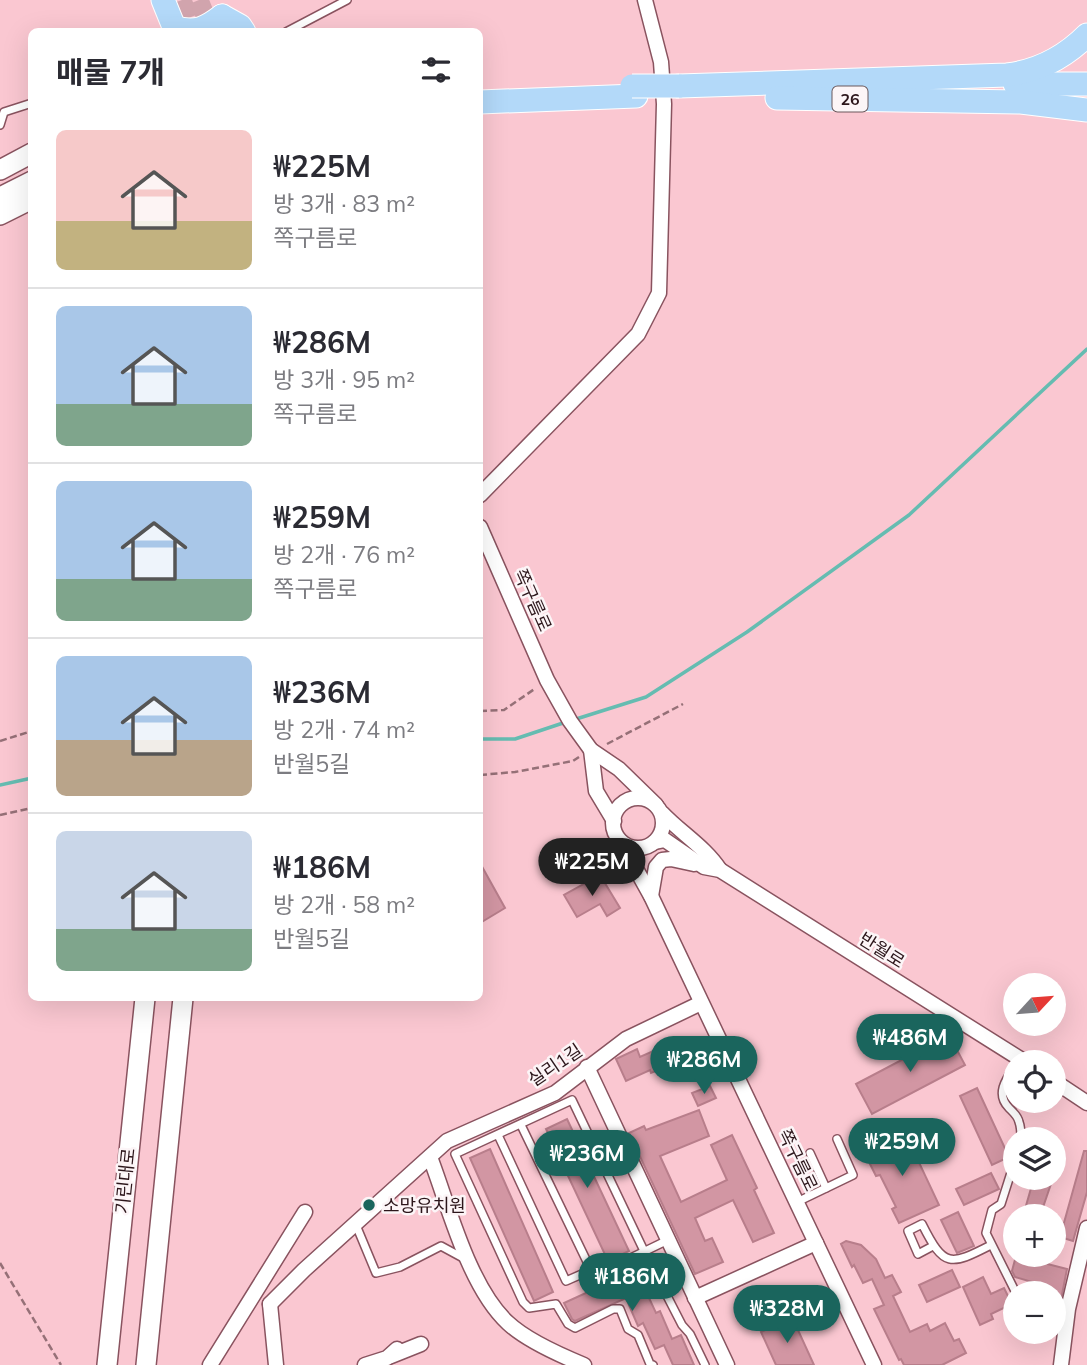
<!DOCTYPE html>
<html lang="ko">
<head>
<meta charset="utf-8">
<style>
  body { margin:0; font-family:Mulish,"Noto Sans KR",sans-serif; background:#f7f7f7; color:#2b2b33; height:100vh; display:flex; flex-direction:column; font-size:26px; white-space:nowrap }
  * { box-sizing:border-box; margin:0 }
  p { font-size:23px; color:#7c7c81 }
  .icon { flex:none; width:38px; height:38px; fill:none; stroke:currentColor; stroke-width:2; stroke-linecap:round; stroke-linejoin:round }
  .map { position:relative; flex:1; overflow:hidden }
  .sheet { position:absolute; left:28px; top:28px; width:455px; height:973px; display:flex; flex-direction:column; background:#fff; border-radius:10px; box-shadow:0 7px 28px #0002 }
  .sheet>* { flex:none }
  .needle { width:46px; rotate:64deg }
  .tools { position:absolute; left:1003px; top:973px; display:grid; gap:14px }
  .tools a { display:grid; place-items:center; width:63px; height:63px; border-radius:50%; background:#fff; box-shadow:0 7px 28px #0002; font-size:35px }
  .price { position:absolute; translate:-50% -60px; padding:0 16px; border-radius:24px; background:#1a655d; color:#fff; font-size:23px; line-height:46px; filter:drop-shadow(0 2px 4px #0008) }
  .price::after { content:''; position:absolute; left:50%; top:42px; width:21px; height:16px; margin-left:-10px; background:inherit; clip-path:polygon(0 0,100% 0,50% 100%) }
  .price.on { background:#222; color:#fff }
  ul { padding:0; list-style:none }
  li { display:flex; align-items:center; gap:21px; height:175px; padding:0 28px }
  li+li { border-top:2px solid #e1e1e2 }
  li span { display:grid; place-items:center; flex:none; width:196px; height:140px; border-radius:10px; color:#555 }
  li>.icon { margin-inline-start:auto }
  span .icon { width:84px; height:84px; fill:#fffc; stroke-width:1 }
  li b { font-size:30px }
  h2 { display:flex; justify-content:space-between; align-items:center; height:84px; padding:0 28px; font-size:30px }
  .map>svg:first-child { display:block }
</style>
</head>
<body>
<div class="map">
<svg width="1087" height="1365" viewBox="0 0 1087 1365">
  <rect width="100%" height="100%" fill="#fac7d1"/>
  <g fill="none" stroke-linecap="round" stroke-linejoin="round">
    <g stroke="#65bcb1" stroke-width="3.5">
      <polyline points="573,720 646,697 747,632 909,515 1087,349"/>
      <polyline points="480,739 515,739 566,722"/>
      <polyline points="0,785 32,778"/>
    </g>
  </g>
  <g fill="#d296a3" stroke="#b87e8b" stroke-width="2">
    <polygon points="480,863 505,908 480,923"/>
    <polygon points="600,875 620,908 607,916 600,904 577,917 564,895"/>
    <polygon points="949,1035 965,1065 872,1114 856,1084"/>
    <polygon points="660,1048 668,1066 651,1073 650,1070 626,1081 616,1059 637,1049 640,1057"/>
    <polygon points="710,1086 716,1098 698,1106 692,1093"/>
    <polygon points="977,1088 1009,1157 992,1165 960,1096"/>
    <polygon points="699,1110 709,1136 660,1156 681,1202 727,1180 711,1145 732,1135 757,1188 754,1190 774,1233 753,1242 733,1200 695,1218 705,1241 712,1238 723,1262 695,1274 629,1133 644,1126 646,1130"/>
    <polygon points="567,1119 629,1251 608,1261 546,1129"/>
    <polygon points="882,1138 886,1147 903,1139 912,1158 916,1156 939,1205 899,1223 892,1209 896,1207 880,1175 876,1176 862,1148"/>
    <polygon points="490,1149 553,1292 534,1301 470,1158"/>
    <polygon points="1084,1151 1087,1151 1087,1192 1073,1241 1060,1237"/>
    <polygon points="991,1173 999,1189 964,1205 956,1189"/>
    <polygon points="1034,1178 1053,1178 1040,1216 1023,1216"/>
    <polygon points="958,1212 974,1246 957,1253 941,1220"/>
    <polygon points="846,1241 861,1245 876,1259 885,1278 892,1275 901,1292 893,1296 910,1332 927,1324 930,1331 945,1323 954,1341 959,1339 966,1353 942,1365 904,1365 901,1359 899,1360 874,1309 884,1305 872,1279 863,1283 854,1265 852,1267 841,1244"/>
    <polygon points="1016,1256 1067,1269 1056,1325 1054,1324 1054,1293 1048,1293 1049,1287 1015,1277 1012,1271"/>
    <polygon points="636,1270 656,1313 660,1311 672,1339 681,1335 694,1365 673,1365 664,1345 655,1349 643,1323 638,1326 626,1298 575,1321 572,1319 564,1303"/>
    <polygon points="952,1270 960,1287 927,1302 919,1285"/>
    <polygon points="983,1277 991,1294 1004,1288 1012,1304 991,1314 993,1319 980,1325 963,1287"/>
    <polygon points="792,1317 814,1365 776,1365 761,1332"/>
  </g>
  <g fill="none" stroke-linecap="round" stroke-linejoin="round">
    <g stroke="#d1a4ad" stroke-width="19" stroke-dasharray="19 10" stroke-linecap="butt">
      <polyline points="182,0 194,32"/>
      <polyline points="199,0 212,32"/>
    </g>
    <g stroke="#89535f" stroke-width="10">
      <g id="service">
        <polyline points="286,32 347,0"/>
        <polyline points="0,125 4,112 32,103"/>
        <path d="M1015,1066c-9,13 -20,28 -6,42 4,4 9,8 10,14 2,5 2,12 2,17"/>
        <polyline points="521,1125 591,1270"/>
        <polyline points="498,1135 566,1281 591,1270 602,1272 668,1240"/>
        <polyline points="810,1153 826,1188"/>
        <polyline points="1015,1160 1001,1204 992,1210 986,1233 1016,1293"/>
        <polyline points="797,1202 853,1175 837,1139"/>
        <polyline points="356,1225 376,1273 400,1267 441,1246 465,1259"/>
        <path d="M933,1246l-15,8 -10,-23 14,-7c22,44 28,42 69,21"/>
        <polyline points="653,1365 650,1364 638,1335 628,1329 620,1309 613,1309 575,1328 568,1324 556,1304 529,1308 523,1302 455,1154 572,1100 645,1253 682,1325 690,1334 705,1365"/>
      </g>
    </g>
    <g stroke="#89535f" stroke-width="17">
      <g id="minor">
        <polyline points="480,495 638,334 659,293 664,104 661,62 645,0"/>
        <polyline points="480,527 547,680 570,721 591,750 619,769 656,805"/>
        <polyline points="591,750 596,791 614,821"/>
        <circle cx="638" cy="823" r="25"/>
        <path d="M662,813c19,20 43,34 58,57"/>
        <polyline points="621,842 651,896 874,1365"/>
        <polyline points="655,842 665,840 704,867 720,870 1025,1062"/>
        <polyline points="651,896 656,867 662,860 671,859 694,864"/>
        <polyline points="587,1067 727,1365"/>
        <polyline points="1054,1081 1087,1103"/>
        <path d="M430,1157c19,50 39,130 78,166 17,16 54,33 76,42"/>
        <polyline points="695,1298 816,1243"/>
        <polyline points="270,1304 304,1270 447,1141 555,1093 626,1039 701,1003"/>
        <polyline points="270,1304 276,1365"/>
        <polyline points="391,1356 421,1344"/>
        <polyline points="210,1365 305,1212"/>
        <polyline points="365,1365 387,1358 397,1349"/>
        <polyline points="1061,1365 1068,1309 1087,1228"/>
      </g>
    </g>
    <g stroke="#89535f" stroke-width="22">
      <g id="tertiary">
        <polyline points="0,170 32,153"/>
        <polyline points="0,197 32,181"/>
        <polyline points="0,215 32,199"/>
        <polyline points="107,1365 145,998"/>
        <polyline points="146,1365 183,998"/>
      </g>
    </g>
    <g stroke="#fff" stroke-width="25">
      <g id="primary">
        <polyline points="163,0 176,32"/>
        <polyline points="222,16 240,26 244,32"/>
        <path d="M175,28c21,5 30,1 47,-12"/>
        <polyline points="1015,84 1087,84"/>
        <path d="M679,86l328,-11c32,-4 57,-17 80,-40"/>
        <polyline points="777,98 1021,102 1087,110"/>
        <polyline points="480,102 636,96"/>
      </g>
    </g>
    <g stroke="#957077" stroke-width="2.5" stroke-dasharray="7 3.5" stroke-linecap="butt">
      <polyline points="480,711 504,710 536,688"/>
      <polyline points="0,741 32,731"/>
      <polyline points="607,744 683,704"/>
      <polyline points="480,775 515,772 573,761 579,757"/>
      <polyline points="0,815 32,808"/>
      <polyline points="0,1263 61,1365"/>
    </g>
    <use href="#service" stroke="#fff" stroke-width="7"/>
    <use href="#minor" stroke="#fff" stroke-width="14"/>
    <use href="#tertiary" stroke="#fff" stroke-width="19"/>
    <use href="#primary" stroke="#b3d9f9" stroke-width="23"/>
    <g stroke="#fff" stroke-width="25" stroke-linecap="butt">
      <polyline id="primary-bridge" points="632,86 679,86"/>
    </g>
    <use href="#primary-bridge" stroke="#b3d9f9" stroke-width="23"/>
  </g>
  <circle fill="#1a655d" stroke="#fcf5f7" stroke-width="2.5" cx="369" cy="1205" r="7"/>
  <g text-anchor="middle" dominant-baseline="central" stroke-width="5" stroke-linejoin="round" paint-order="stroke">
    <rect fill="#fcf5f7" stroke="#6a595d" stroke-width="2" x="832.5" y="86.5" width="35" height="25" rx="5"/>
    <g font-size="16" font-weight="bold" fill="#2c161b">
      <text x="850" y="99">26</text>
    </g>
    <g font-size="18" fill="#2c161b" stroke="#fcf5f7">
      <text transform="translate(533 600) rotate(66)">쪽구름로</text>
      <text transform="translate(882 950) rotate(32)">반월로</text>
      <text transform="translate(555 1065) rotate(-34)">실리1길</text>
      <text transform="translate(798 1160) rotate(64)">쪽구름로</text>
      <text transform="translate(125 1181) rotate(-84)">기린대로</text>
    </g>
    <g font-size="18" fill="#2c161b" stroke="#fcf5f7" text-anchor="start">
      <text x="383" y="1205">소망유치원</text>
    </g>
  </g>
</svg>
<div class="tools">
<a><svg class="needle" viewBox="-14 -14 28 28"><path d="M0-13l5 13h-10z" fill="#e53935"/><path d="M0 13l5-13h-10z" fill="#7c7c81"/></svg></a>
<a><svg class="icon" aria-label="locate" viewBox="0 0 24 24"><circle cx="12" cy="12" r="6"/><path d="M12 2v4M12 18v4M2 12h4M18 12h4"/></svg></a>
<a><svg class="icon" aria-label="layers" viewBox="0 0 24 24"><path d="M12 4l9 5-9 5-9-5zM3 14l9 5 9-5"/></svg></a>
<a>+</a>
<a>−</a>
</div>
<b class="price on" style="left:592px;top:898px">₩225M</b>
<b class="price" style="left:910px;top:1074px">₩486M</b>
<b class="price" style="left:704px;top:1096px">₩286M</b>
<b class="price" style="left:902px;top:1178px">₩259M</b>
<b class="price" style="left:587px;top:1190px">₩236M</b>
<b class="price" style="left:632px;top:1313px">₩186M</b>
<b class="price" style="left:787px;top:1345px">₩328M</b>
<section class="sheet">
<h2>매물 7개<svg class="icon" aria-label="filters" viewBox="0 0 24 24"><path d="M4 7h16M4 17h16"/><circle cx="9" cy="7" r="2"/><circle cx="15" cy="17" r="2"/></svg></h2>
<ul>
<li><span style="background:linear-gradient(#f6c9c9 65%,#c2b280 0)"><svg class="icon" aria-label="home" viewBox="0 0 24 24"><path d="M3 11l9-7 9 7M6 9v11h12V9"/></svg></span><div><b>₩225M</b><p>방 3개 · 83 m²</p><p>쪽구름로</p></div></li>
<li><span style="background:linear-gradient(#a9c7e8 70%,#7fa58c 0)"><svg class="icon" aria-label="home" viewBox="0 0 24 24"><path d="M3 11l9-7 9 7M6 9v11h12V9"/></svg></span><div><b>₩286M</b><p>방 3개 · 95 m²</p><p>쪽구름로</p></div></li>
<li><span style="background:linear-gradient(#a9c7e8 70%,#7fa58c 0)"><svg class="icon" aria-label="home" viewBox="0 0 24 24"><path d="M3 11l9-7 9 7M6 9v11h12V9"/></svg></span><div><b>₩259M</b><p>방 2개 · 76 m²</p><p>쪽구름로</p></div></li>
<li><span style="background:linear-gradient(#a9c7e8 60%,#b9a48a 0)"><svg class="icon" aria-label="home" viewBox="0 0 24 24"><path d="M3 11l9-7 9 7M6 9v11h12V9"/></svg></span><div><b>₩236M</b><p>방 2개 · 74 m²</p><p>반월5길</p></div></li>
<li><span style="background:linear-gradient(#c9d6e8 70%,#7fa58c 0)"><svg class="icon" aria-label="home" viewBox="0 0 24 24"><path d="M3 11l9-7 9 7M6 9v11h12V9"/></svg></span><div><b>₩186M</b><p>방 2개 · 58 m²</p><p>반월5길</p></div></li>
</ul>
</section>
</div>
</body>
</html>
